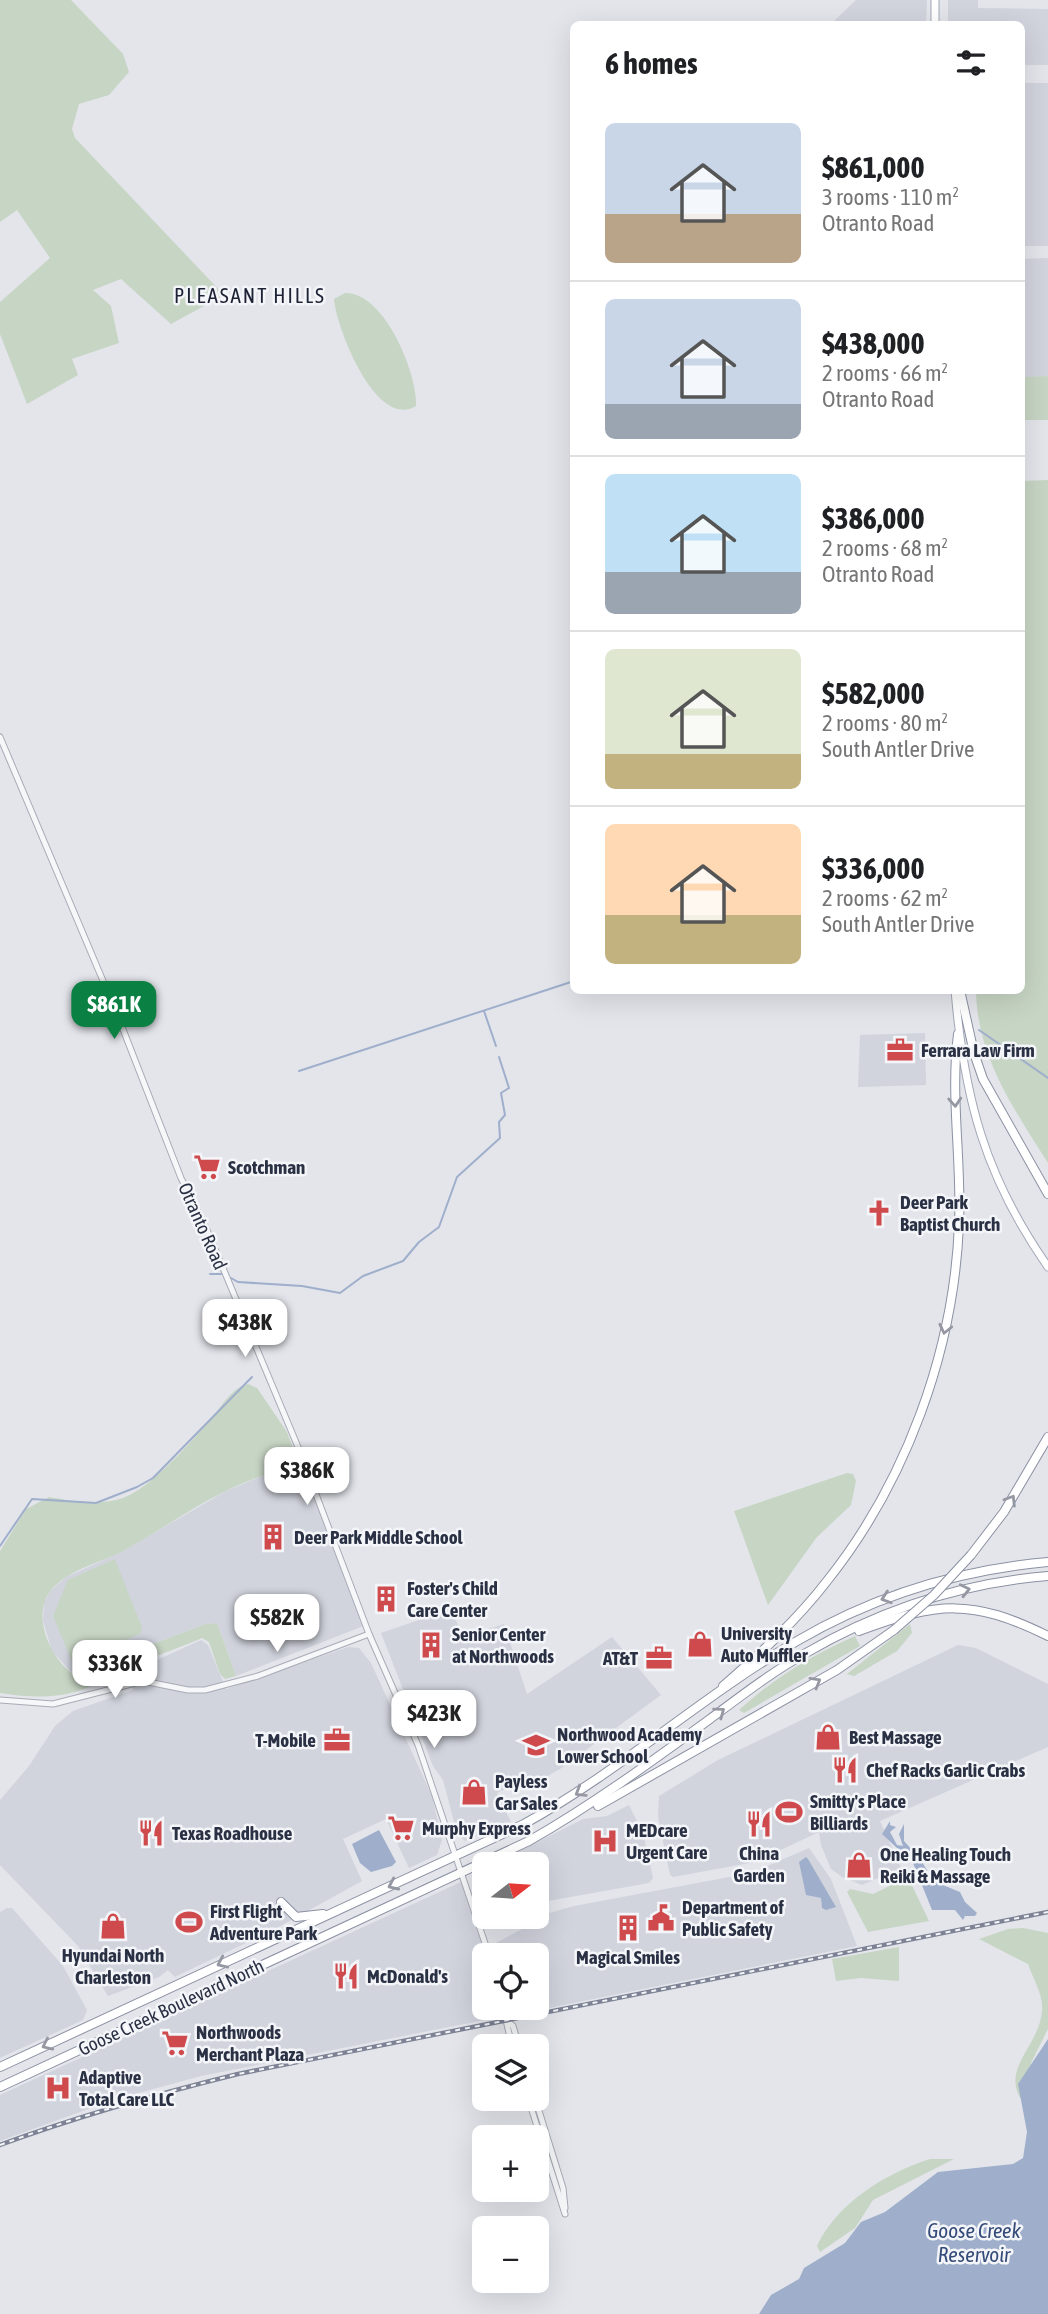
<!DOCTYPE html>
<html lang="en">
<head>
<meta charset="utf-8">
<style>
  body { margin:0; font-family:"Asap Condensed",sans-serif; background:#f2f2f2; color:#202124; height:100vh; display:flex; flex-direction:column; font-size:26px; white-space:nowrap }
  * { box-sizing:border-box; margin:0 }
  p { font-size:23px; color:#757577 }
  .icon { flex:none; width:38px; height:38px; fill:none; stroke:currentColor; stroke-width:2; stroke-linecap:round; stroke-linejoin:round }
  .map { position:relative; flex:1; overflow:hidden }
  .drawer { position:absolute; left:570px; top:21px; width:455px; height:973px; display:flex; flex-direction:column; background:#fff; border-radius:10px; box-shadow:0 7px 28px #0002 }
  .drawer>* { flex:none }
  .needle { width:46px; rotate:73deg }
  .buttons { position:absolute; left:472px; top:1852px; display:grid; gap:14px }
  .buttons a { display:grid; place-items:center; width:77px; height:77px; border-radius:10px; background:#fff; box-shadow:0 7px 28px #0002; font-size:35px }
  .price { position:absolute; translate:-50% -60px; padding:0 16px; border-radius:14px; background:#fff; color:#222; font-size:23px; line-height:46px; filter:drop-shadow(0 2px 4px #0008) }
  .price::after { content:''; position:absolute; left:50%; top:42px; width:21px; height:16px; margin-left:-10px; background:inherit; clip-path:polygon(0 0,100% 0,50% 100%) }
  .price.on { background:#0b8043; color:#fff }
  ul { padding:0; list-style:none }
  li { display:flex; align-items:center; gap:21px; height:175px; padding:0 35px }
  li+li { border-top:2px solid #e0e0e0 }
  li span { display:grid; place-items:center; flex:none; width:196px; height:140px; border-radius:10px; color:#555 }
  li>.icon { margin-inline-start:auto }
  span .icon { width:84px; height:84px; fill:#fffc; stroke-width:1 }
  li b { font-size:30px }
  h2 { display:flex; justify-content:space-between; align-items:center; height:84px; padding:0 35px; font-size:30px }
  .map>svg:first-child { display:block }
</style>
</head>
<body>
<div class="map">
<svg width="1048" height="2314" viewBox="0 0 1048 2314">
  <rect width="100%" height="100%" fill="#e3e5eb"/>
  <g fill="#d1d4dd">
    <polygon points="856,0 927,0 926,24 831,24"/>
    <polygon points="948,0 978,0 978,8 1048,9 1048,65 1022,65 1022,24 948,24"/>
    <rect x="1022" y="83" width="26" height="163"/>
    <polygon points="1048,258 1048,376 1022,378 1022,259"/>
    <polygon points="925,1033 926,1085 858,1087 860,1035"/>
    <polygon points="308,1472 366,1625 236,1676 217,1623 206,1624 73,1674 52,1651 43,1621 44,1602 51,1590 66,1577 121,1552 226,1491 269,1473 297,1478"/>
    <polygon points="449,1606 464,1637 504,1624 527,1694 612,1637 661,1695 560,1769 535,1783 530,1776 497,1793 511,1822 465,1841 457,1833 443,1780 433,1766 381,1633 445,1611"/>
    <polygon points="201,1640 208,1645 226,1689 348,1647 359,1648 371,1663 432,1796 442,1840 437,1855 409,1868 386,1819 343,1839 362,1881 275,1929 179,1975 175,1977 168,1970 159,1977 108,1996 78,1946 0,1865 0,1800 29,1766 55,1726 73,1711 133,1690 133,1671"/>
    <polygon points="958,1645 976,1648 1048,1684 1048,1747 880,1821 901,1868 862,1885 842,1877 831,1869 821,1845 819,1832 755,1862 673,1877 670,1875 658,1817 659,1796 718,1760"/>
    <polygon points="629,1805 643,1833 653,1878 649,1883 537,1903 537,1864 494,1864 583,1819 607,1816"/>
    <polygon points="809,1848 831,1879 857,1946 514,2015 512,2007 537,2007 537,1955 496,1955 494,1944 535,1922 539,1916 574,1906 751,1873"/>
    <polygon points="463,1881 489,1955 485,1955 485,2007 503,2007 505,2016 201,2076 113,2100 0,2141 0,2095"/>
    <polygon points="7,1908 12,1908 63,1966 87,2010 83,2020 0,2058 0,1912"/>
  </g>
  <g fill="#c7d5c4">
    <polygon points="0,0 71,0 123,54 129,72 109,95 79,104 72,129 75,138 224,295 171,324 121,279 93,290 111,306 119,343 72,359 78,375 27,404 0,334 0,302 50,258 17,210 0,222"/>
    <path d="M345,293c39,-1 72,79 71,113 -40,25 -80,-79 -82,-107z"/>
    <polygon points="1048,376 1048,420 1025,420 1024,377"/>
    <path d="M1048,480v683c-34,-54 -71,-106 -72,-172l46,-1v-509z"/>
    <path d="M248,1384l9,4 30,44 15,41 -5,5c-10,-3 -22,-7 -32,-3 -51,16 -95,50 -142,76 -23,12 -53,18 -71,38 -22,25 -2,69 21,85l133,-50 11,-1 19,53 -11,3 -5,-5 -11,-32 -7,-4c-23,10 -49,18 -71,29 -52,27 -71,35 -131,26v-142l26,-42 23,-12c22,4 51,9 74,1 27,-9 72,-60 91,-83 10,-12 18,-27 34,-31z"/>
    <polygon points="847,1473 853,1474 856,1481 851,1505 817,1537 768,1605 734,1511"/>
    <polygon points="115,1559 142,1628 141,1633 73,1664 53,1616 68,1580"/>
    <polygon points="910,1624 912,1633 897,1651 854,1676 847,1674"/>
    <path d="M855,1636l5,10 -116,67 -5,-3c35,-32 73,-55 116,-74z"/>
    <polygon points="908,1877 929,1921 868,1932 847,1892 850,1889 873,1894"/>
    <path d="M1023,1928l25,5v96l-17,34 -4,44c-32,-36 12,-58 15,-96 2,-15 -9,-32 -14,-47l-49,-25 29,-10z"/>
    <polygon points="899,1947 899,1981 861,1978 836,1981 832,1959"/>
    <path d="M930,2159h24l-81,41 -18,28 -35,24 -3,-6c20,-43 69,-73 113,-87z"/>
  </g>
  <g fill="#9fafcb">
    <polygon points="890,1821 890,1825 896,1827 890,1832 897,1845 903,1846 899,1834 904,1824 904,1841 921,1860 933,1881 960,1892 965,1902 977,1913 975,1916 965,1916 963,1920 955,1910 932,1910 913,1863 882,1834"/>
    <polygon points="379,1830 396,1862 392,1866 371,1872 360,1863 352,1844"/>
    <polygon points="806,1857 808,1859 836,1907 826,1910 822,1908 821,1898 806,1895 799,1862"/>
    <polygon points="1048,2039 1048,2314 759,2314 771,2295 799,2279 804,2268 845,2243 861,2222 885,2212 938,2172 1013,2164 1023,2158 1027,2132 1018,2084"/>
  </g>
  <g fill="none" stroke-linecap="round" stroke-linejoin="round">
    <g stroke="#9fafcb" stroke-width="2">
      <polyline points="484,1011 496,1046"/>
      <polyline points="979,1030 1048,1078"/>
      <polyline points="299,1071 574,981"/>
      <polyline points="210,1274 222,1274"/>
      <polyline points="231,1278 238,1282 302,1286 340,1293 363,1276 403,1261 419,1242 439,1227 457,1177 500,1138 499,1122 505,1115 501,1093 509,1088 499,1057"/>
      <polyline points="0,1546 32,1499 96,1503 137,1487 153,1478 252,1377"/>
    </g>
    <g stroke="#a8abb6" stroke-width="7">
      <g id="minor">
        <polyline points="0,737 117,1014 181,1178 207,1230 298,1447 369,1634 418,1745 489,1955"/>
        <polyline points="0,1700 53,1704 143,1681 188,1690 205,1690 258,1676 369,1634"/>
        <polyline points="503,2007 512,2046"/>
        <polyline points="506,2020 513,2026 519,2046"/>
        <polyline points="528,2098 565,2214"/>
        <polyline points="535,2098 563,2188 565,2208"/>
      </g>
    </g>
    <g stroke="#a2a8b7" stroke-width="9">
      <g id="major">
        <polyline points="935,24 935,0"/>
        <path d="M955,990c9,108 30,187 93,277"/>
      </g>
    </g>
    <g stroke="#8b91a2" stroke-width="10">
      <g id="highway">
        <polyline points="960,990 974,1053 983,1079 1048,1194"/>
        <polyline points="971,1555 1004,1512 1048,1437"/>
        <path d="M859,1631c79,-29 112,-33 189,5"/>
        <path d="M723,1686c37,-32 74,-66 104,-105 79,-99 127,-230 132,-357 3,-63 -9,-126 -1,-190"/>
        <polyline points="598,1806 837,1670 894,1630"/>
        <polyline points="281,1902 296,1917 323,1914"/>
        <path d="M0,2067l524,-243c98,-54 178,-128 273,-183 77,-45 162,-71 251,-79"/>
        <path d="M0,2087l529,-246c63,-36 122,-79 181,-122 31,-23 62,-47 96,-66 74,-43 157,-70 242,-77"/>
      </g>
    </g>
    <use href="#minor" stroke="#f6f7f9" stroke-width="5"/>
    <use href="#major" stroke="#fff" stroke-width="7"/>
    <use href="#highway" stroke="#fff" stroke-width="8"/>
    <g stroke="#7d8395" stroke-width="4.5">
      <path id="rail" d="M0,2145c78,-29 157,-51 238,-71l810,-162"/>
    </g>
    <use href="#rail" stroke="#f3f5f8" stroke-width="2" stroke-dasharray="5" stroke-linecap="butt"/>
    <g stroke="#8b91a2" stroke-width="10" stroke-linecap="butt">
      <polyline id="highway-bridge" points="894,1630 934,1595 971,1555"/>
    </g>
    <use href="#highway-bridge" stroke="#fff" stroke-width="8"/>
  </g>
  <defs><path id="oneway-chevron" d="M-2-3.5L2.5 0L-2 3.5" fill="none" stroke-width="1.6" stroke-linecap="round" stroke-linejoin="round" transform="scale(1.75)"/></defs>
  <g stroke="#9598a2">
    <use href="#oneway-chevron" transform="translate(955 1102) rotate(86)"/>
    <use href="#oneway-chevron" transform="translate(945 1329) rotate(103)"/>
    <use href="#oneway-chevron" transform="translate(1011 1500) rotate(-58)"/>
    <use href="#oneway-chevron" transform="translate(965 1590) rotate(-13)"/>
    <use href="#oneway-chevron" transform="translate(886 1598) rotate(162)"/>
    <use href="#oneway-chevron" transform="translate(816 1682) rotate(-30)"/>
    <use href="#oneway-chevron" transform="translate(720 1712) rotate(-36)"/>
    <use href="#oneway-chevron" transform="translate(580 1792) rotate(148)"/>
    <use href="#oneway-chevron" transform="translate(393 1885) rotate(156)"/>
    <use href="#oneway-chevron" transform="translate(222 1963) rotate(156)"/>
    <use href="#oneway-chevron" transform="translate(47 2045) rotate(155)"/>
  </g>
  <defs>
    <g id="office-bare" transform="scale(2.1)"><path d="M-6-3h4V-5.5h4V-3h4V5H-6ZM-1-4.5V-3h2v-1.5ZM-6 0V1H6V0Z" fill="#cf4a4d" stroke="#f3f5f8" stroke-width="2.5" paint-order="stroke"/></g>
    <g id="supermarket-bare" transform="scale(2.1)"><path d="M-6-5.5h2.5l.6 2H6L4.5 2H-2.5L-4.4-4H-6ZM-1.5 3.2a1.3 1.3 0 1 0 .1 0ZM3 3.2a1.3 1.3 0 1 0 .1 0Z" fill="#cf4a4d" stroke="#f3f5f8" stroke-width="2.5" paint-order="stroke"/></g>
    <g id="church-bare" transform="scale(2.1)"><path d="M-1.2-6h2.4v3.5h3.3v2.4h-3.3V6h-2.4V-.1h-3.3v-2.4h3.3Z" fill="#cf4a4d" stroke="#f3f5f8" stroke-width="2.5" paint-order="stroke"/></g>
    <g id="building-bare" transform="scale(2.1)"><path d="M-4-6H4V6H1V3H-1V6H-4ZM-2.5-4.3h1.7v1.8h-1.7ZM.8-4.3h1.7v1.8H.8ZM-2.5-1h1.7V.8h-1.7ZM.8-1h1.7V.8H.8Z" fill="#cf4a4d" stroke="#f3f5f8" stroke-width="2.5" paint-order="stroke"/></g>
    <g id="shop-bare" transform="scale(2.1)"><path d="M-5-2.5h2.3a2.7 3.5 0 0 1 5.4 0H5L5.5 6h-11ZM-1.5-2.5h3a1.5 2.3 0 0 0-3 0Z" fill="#cf4a4d" stroke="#f3f5f8" stroke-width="2.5" paint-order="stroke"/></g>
    <g id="school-bare" transform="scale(2.1)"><path d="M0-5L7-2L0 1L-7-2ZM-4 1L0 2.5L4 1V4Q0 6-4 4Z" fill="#cf4a4d" stroke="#f3f5f8" stroke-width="2.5" paint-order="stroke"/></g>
    <g id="restaurant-bare" transform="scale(2.1)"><path d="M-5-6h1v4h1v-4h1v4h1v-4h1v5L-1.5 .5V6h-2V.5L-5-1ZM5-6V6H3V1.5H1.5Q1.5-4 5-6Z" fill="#cf4a4d" stroke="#f3f5f8" stroke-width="2.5" paint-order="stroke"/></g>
    <g id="stadium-bare" transform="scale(2.1)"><path d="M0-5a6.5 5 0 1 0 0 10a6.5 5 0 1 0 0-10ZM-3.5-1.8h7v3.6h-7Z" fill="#cf4a4d" stroke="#f3f5f8" stroke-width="2.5" paint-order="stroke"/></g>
    <g id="hospital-bare" transform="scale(2.1)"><path d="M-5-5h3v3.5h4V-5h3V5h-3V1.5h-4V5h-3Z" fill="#cf4a4d" stroke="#f3f5f8" stroke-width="2.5" paint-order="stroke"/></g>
    <g id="civic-bare" transform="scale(2.1)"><path d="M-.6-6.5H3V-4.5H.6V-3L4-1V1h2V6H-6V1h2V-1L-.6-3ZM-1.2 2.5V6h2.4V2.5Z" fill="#cf4a4d" stroke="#f3f5f8" stroke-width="2.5" paint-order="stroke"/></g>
  </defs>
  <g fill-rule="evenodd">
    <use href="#office-bare" x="900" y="1050"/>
    <use href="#supermarket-bare" x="207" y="1167"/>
    <use href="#church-bare" x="879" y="1213"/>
    <use href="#building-bare" x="273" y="1537"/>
    <use href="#building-bare" x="386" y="1599"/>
    <use href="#shop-bare" x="700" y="1644"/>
    <use href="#building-bare" x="431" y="1645"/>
    <use href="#office-bare" x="659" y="1658"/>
    <use href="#shop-bare" x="828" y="1737"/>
    <use href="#office-bare" x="337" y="1740"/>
    <use href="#school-bare" x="536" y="1745"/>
    <use href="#restaurant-bare" x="845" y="1770"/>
    <use href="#shop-bare" x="474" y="1792"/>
    <use href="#stadium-bare" x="789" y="1812"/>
    <use href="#restaurant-bare" x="759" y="1824"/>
    <use href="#supermarket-bare" x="401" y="1828"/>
    <use href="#restaurant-bare" x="151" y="1833"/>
    <use href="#hospital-bare" x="605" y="1841"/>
    <use href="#shop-bare" x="859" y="1865"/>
    <use href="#civic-bare" x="661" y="1918"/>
    <use href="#stadium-bare" x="189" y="1922"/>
    <use href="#shop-bare" x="113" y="1926"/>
    <use href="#building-bare" x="628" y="1928"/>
    <use href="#restaurant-bare" x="346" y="1976"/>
    <use href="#supermarket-bare" x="175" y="2043"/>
    <use href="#hospital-bare" x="58" y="2088"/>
  </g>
  <g text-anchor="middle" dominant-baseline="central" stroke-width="5" stroke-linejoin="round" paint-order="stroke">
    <g font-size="19" font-weight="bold" fill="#2b3144" stroke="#f3f5f8" text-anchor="start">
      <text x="921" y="1050">Ferrara Law Firm</text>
      <text x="228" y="1167">Scotchman</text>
      <text x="900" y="1202">Deer Park<tspan x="900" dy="22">Baptist Church</tspan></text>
      <text x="294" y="1537">Deer Park Middle School</text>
      <text x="407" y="1588">Foster's Child<tspan x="407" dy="22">Care Center</tspan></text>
      <text x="721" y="1633">University<tspan x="721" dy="22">Auto Muffler</tspan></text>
      <text x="452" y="1634">Senior Center<tspan x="452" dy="22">at Northwoods</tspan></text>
      <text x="638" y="1658" text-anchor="end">AT&amp;T</text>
      <text x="557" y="1734">Northwood Academy<tspan x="557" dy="22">Lower School</tspan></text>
      <text x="849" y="1737">Best Massage</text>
      <text x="316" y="1740" text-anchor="end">T-Mobile</text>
      <text x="866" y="1770">Chef Racks Garlic Crabs</text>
      <text x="495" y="1781">Payless<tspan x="495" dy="22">Car Sales</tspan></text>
      <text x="810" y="1801">Smitty's Place<tspan x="810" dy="22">Billiards</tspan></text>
      <text x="422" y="1828">Murphy Express</text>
      <text x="626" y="1830">MEDcare<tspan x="626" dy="22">Urgent Care</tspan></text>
      <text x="172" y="1833">Texas Roadhouse</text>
      <text x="759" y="1853" text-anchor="middle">China<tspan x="759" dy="22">Garden</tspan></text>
      <text x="880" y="1854">One Healing Touch<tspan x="880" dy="22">Reiki &amp; Massage</tspan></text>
      <text x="682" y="1907">Department of<tspan x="682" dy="22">Public Safety</tspan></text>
      <text x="210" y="1911">First Flight<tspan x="210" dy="22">Adventure Park</tspan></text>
      <text x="113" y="1955" text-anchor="middle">Hyundai North<tspan x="113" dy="22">Charleston</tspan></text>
      <text x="628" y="1957" text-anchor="middle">Magical Smiles</text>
      <text x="367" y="1976">McDonald's</text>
      <text x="196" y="2032">Northwoods<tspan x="196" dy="22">Merchant Plaza</tspan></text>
      <text x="79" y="2077">Adaptive<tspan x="79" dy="22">Total Care LLC</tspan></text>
    </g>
    <g font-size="19" fill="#2b3144" stroke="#f3f5f8">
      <text transform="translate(203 1226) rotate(66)">Otranto Road</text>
      <text transform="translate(171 2007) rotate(-25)">Goose Creek Boulevard North</text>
    </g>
    <g font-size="21" letter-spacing="2" fill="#1d2235" stroke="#f3f5f8">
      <text x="250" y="295">PLEASANT HILLS</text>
    </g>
    <g font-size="21" font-style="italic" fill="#344a78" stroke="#f3f5f8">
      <text x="974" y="2230">Goose Creek<tspan x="974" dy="24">Reservoir</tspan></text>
    </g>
  </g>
</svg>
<div class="buttons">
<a><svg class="needle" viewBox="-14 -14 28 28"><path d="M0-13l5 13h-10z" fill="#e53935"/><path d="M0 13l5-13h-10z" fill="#757577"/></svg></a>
<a><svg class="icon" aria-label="locate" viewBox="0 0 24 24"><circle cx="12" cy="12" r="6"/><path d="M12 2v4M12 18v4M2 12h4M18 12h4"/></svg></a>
<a><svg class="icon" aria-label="layers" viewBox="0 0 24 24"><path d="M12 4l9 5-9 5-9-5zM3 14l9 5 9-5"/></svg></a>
<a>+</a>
<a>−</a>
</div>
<b class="price on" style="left:114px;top:1041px">$861K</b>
<b class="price" style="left:245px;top:1359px">$438K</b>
<b class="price" style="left:307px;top:1507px">$386K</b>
<b class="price" style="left:277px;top:1654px">$582K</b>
<b class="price" style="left:115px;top:1700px">$336K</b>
<b class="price" style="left:434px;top:1750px">$423K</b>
<section class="drawer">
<h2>6 homes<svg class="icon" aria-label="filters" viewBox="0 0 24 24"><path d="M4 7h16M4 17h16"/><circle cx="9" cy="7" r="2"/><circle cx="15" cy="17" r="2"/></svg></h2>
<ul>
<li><span style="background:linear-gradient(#c9d6e8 65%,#b9a48a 0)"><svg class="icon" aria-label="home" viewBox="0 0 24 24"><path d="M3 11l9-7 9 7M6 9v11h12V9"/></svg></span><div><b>$861,000</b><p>3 rooms · 110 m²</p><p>Otranto Road</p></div></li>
<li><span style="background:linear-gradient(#c9d6e8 75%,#9aa5b1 0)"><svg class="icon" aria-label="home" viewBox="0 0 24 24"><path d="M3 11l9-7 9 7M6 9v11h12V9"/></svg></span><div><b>$438,000</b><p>2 rooms · 66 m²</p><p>Otranto Road</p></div></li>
<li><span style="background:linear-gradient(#bfe0f5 70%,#9aa5b1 0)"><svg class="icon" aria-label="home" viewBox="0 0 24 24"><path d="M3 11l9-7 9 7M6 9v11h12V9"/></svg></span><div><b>$386,000</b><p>2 rooms · 68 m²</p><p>Otranto Road</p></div></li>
<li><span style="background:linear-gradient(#dfe7d0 75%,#c2b280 0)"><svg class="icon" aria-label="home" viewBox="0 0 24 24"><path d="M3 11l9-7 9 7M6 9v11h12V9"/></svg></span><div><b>$582,000</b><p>2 rooms · 80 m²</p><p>South Antler Drive</p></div></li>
<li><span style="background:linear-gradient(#ffd9b3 65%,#c2b280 0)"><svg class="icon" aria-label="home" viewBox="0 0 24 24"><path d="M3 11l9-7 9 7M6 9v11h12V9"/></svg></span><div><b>$336,000</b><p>2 rooms · 62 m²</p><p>South Antler Drive</p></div></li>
</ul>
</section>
</div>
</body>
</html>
